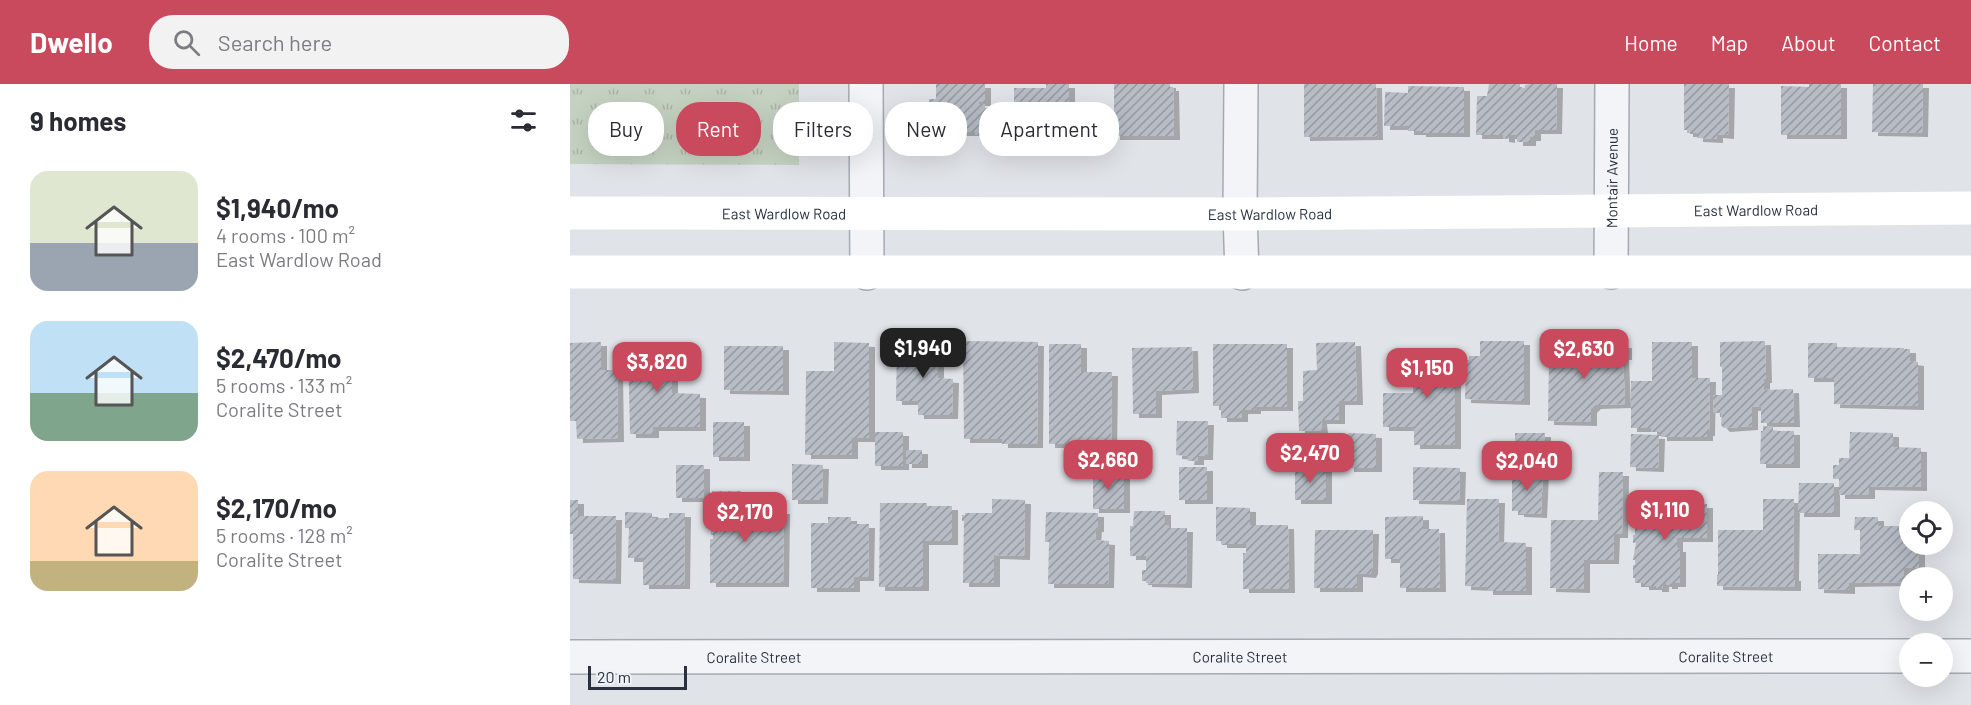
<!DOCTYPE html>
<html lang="en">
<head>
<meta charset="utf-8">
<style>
  body { margin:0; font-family:Barlow,sans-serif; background:#f2f2f3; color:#2b2b33; height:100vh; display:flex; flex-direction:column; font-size:22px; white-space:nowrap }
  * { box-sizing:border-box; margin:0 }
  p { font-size:20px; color:#7c7c81 }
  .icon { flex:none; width:33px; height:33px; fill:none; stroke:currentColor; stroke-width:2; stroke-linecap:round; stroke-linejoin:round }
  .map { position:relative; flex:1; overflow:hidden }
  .drawer { display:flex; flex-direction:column; background:#fff; width:570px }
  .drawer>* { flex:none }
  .banner { position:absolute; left:18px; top:18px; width:570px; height:54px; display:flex; gap:12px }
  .controls { position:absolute; left:1329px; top:417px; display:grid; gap:12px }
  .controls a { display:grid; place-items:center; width:54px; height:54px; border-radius:50%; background:#fff; box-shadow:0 6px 24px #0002; font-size:30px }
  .scale { position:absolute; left:18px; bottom:15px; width:99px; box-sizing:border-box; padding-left:6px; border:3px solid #29313f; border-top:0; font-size:16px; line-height:21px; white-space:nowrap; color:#29313f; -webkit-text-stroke:4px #eff2f6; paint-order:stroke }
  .price { position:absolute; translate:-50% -51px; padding:0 14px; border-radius:12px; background:#c84a5c; color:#fff; font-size:20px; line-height:39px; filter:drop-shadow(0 2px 3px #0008) }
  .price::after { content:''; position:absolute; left:50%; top:36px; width:18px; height:14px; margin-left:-9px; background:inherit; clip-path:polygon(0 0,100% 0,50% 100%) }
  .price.on { background:#222; color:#fff }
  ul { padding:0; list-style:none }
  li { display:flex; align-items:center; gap:18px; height:150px; padding:0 30px }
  li span { display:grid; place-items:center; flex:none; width:168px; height:120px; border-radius:18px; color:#555 }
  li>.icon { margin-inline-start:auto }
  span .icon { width:72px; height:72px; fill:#fffc; stroke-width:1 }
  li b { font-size:26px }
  h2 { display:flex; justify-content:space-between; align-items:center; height:72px; padding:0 30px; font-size:26px }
  .tag { padding:0 21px; border-radius:24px; background:#fff; box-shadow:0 6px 24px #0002; font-size:21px; line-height:54px }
  .tag.on { background:#c84a5c; color:#fff }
  header { display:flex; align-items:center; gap:36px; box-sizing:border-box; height:84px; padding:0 30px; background:#c84a5c; color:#fff }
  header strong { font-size:28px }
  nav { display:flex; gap:33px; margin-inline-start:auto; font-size:21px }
  .search { width:420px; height:54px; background:#f2f2f3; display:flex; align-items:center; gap:15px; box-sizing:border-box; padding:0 21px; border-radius:24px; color:#7c7c81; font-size:22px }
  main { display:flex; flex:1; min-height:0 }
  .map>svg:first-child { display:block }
</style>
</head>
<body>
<header>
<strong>Dwello</strong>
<div class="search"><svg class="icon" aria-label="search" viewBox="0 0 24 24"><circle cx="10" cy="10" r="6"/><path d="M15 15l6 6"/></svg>Search here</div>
<nav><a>Home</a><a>Map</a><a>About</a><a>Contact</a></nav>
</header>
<main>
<section class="drawer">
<h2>9 homes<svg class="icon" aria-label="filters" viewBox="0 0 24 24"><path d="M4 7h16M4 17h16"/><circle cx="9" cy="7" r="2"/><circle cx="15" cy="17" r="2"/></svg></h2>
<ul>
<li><span style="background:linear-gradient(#dfe7d0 60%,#9aa5b1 0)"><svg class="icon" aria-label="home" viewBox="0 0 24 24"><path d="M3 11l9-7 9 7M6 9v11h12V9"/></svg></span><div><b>$1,940/mo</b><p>4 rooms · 100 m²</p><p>East Wardlow Road</p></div></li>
<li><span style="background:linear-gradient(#bfe0f5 60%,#7fa58c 0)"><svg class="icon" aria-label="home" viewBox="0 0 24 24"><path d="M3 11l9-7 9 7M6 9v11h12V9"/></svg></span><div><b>$2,470/mo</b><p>5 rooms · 133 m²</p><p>Coralite Street</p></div></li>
<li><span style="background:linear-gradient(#ffd9b3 75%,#c2b280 0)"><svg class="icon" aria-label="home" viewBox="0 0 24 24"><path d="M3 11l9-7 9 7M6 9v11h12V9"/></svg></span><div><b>$2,170/mo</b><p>5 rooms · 128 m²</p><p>Coralite Street</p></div></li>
</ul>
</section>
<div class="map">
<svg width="1401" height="621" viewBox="0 0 1401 621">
  <defs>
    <pattern id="park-tufts" width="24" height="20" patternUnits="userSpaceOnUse" patternTransform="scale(1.5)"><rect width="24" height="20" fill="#c5d2c1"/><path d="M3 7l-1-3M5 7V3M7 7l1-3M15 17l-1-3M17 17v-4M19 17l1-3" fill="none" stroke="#a9b5a7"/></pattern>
    <pattern id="building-hatch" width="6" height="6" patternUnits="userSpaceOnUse" patternTransform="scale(1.5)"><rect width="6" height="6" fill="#b7bcc5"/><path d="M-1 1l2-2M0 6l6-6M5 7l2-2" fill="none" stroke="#9599a1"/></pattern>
    <filter id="shadow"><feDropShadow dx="6" dy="4" stdDeviation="0" flood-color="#0004"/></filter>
  </defs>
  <rect width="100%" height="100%" fill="#e0e3e8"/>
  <polygon fill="url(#park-tufts)" points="0,0 229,0 229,81 0,80"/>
  <g fill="url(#building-hatch)" filter="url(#shadow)">
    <polygon points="366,0 415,0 415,18 409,18 409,20 415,20 415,51 405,51 405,48 359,48 359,15 366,15"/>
    <polygon points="476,0 499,0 499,45 473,45 473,50 463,50 463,45 444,45 444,4 476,4"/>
    <polygon points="544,0 600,0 600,3 603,3 604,52 544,52"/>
    <polygon points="734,0 806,0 807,52 734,53"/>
    <polygon points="919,0 950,0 950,3 955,4 955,1 960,0 987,0 986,46 965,46 965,53 960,53 960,58 947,58 947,51 939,51 939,55 933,54 933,51 906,51 907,12 917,12"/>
    <polygon points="1114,0 1159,0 1158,51 1147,50 1147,55 1127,54 1127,49 1117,49 1117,46 1114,46"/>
    <polygon points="1239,0 1271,0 1271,51 1211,51 1211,2 1239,3"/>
    <polygon points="1303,0 1353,0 1352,49 1302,48"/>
    <polygon points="838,2 894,3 894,49 850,49 850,47 838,47 838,42 814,42 815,8 838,9"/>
    <polygon points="393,257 468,258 467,360 432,360 432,355 394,355"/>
    <polygon points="910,257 954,257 954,317 895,315 896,276 899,276 899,272 910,272"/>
    <polygon points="1195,257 1196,295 1194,295 1194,306 1223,305 1224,339 1191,339 1191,322 1182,323 1182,342 1154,344 1151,341 1152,329 1144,329 1143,311 1152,311 1152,283 1150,283 1150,258"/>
    <polygon points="31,258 31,286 47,286 48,354 7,355 6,337 0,337 0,259"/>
    <polygon points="264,258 299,259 299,354 282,354 282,371 235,371 236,287 264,287"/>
    <polygon points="785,258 787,317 769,317 769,336 751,336 752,346 729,347 728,317 733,317 733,287 747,286 746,259"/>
    <polygon points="1082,258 1122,258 1122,294 1140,294 1139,348 1137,348 1137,353 1091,353 1091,348 1081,348 1081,344 1061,344 1061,297 1082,297"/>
    <polygon points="327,259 368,259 368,294 383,295 382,331 348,331 348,317 326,317"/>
    <polygon points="1238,259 1267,259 1267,263 1334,264 1334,265 1340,265 1340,277 1348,278 1348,322 1264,320 1264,294 1238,294"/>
    <polygon points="479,260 511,260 511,288 542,288 541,369 505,369 505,360 479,360"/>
    <polygon points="643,260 717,260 717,323 685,323 685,326 672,326 672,334 651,334 651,322 643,322"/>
    <polygon points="1056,260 1056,272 1053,272 1055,320 1025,321 1021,325 1021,338 978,337 979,272 977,272 977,262"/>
    <polygon points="154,262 213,262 213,307 154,306"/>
    <polygon points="58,263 102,263 102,309 130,310 130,343 83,343 83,350 60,350"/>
    <polygon points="622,263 623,305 586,307 586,330 563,330 562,264"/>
    <polygon points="842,265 885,265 885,361 844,361 844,343 813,343 813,309 843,309 843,299 841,299"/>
    <polygon points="607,337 638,337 637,372 628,372 628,377 618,377 619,372 606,371"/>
    <rect x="143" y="338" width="31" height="35"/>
    <polygon points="1193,342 1203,343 1203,347 1224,347 1224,380 1190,380 1191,347 1193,347"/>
    <rect x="305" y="348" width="28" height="34"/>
    <polygon points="1280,348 1323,349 1323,363 1351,364 1351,403 1299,402 1299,411 1269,411 1269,395 1263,395 1263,381 1269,381 1269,374 1279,374"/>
    <polygon points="778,349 806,350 806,384 778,384"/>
    <rect x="945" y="349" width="30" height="33"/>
    <polygon points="1061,350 1089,351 1088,384 1060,383"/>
    <rect x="336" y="366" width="16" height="14"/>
    <polygon points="222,380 253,381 252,416 222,416"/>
    <rect x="106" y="381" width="28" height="33"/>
    <rect x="609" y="383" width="28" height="33"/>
    <rect x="725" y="383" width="31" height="33"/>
    <polygon points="843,383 890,384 889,417 843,416"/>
    <polygon points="942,387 973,387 971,430 948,429 948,427 942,427"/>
    <polygon points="1029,388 1053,388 1052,450 1044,450 1043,476 1014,476 1014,505 980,504 981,436 1028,436"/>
    <rect x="523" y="390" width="31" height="35"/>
    <polygon points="1229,399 1264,399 1264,429 1228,429"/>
    <polygon points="142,407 171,407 171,435 179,435 179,426 214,426 213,499 140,499 140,455 143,455 143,451 141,451 141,444 143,444 143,437 141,437"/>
    <polygon points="422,415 455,416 454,472 424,471 424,499 393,499 394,437 392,437 392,431 395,431 395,429 422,429"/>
    <polygon points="897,415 929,415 928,458 956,459 956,507 917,507 917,503 895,502"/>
    <polygon points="1193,415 1224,415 1223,493 1225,493 1225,503 1147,502 1147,491 1148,491 1148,446 1193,446"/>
    <polygon points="0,416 8,416 8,432 46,432 45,496 3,495 3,450 0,450"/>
    <polygon points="310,419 357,419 357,422 382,422 382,457 353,457 353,503 309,503"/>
    <polygon points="1103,420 1137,420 1137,454 1107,454 1107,464 1110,464 1110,499 1102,499 1102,501 1096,501 1096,499 1093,499 1093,504 1086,504 1086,502 1073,502 1073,499 1065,499 1065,494 1063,494 1063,481 1065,481 1065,476 1063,476 1066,459 1063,459 1063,451 1065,451 1065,436 1067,436 1067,422 1103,422"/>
    <polygon points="646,423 680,424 680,441 718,441 719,505 673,505 673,469 676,469 676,458 673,458 673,460 651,460 651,457 646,457"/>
    <polygon points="564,427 595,427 595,441 599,441 599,444 617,444 616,500 576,499 576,497 572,497 572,486 576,486 576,472 560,472 560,442 563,442"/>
    <polygon points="55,428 82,429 82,434 99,434 99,429 115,429 114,501 73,501 73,474 58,474 59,444 55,444"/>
    <polygon points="476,428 528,429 528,444 526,444 525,456 539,457 538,500 478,500 479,458 475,458"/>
    <polygon points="853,432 853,445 869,445 870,504 830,504 830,475 815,475 815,433"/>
    <polygon points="258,433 281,433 281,440 299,440 298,493 284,493 284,504 241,504 241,439 258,439"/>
    <polygon points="1285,433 1308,433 1308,442 1340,442 1340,460 1349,460 1349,484 1334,484 1334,498 1279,499 1279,506 1248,505 1248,470 1290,470 1290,446 1284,446"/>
    <polygon points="745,446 803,446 802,486 800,490 787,489 787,504 744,504"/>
  </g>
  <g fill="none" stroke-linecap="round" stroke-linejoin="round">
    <g stroke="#a5aab2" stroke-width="36">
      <g id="street">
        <polyline points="296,0 297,189"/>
        <polyline points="671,0 670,130 672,189"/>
        <path id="s1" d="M1041,188l1,-188"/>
        <polyline points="1372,572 1401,572"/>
        <path id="s2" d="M0,573l1340,-1"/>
      </g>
    </g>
    <use href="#street" stroke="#f2f4f7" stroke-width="33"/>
    <g stroke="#fff" stroke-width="33">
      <path id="s3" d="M0,129l670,1 731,-6"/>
      <polyline points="0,188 1401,188"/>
    </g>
  </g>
  <g text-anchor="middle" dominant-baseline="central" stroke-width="4.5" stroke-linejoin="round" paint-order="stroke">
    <g font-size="15" fill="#29313f" stroke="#eff2f6">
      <text stroke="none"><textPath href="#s1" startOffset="94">Montair Avenue</textPath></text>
      <text stroke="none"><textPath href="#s3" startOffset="1186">East Wardlow Road</textPath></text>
      <text stroke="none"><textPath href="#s3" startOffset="700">East Wardlow Road</textPath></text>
      <text stroke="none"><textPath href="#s3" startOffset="214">East Wardlow Road</textPath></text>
      <text stroke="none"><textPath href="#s2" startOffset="670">Coralite Street</textPath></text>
      <text stroke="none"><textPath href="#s2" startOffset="1156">Coralite Street</textPath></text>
      <text stroke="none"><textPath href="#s2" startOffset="184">Coralite Street</textPath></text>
    </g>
  </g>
</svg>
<div class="controls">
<a><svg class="icon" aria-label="locate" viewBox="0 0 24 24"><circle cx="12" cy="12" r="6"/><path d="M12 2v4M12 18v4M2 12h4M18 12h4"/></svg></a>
<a>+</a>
<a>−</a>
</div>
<div class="scale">20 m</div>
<b class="price on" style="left:353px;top:295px">$1,940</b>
<b class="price" style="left:1014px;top:296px">$2,630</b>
<b class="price" style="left:87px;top:309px">$3,820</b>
<b class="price" style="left:857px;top:315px">$1,150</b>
<b class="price" style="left:740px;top:400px">$2,470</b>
<b class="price" style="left:538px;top:407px">$2,660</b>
<b class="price" style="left:957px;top:408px">$2,040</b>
<b class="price" style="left:1095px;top:457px">$1,110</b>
<b class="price" style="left:175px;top:459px">$2,170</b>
<div class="banner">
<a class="tag">Buy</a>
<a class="tag on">Rent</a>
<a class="tag">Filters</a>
<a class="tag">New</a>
<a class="tag">Apartment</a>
</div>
</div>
</main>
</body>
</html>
